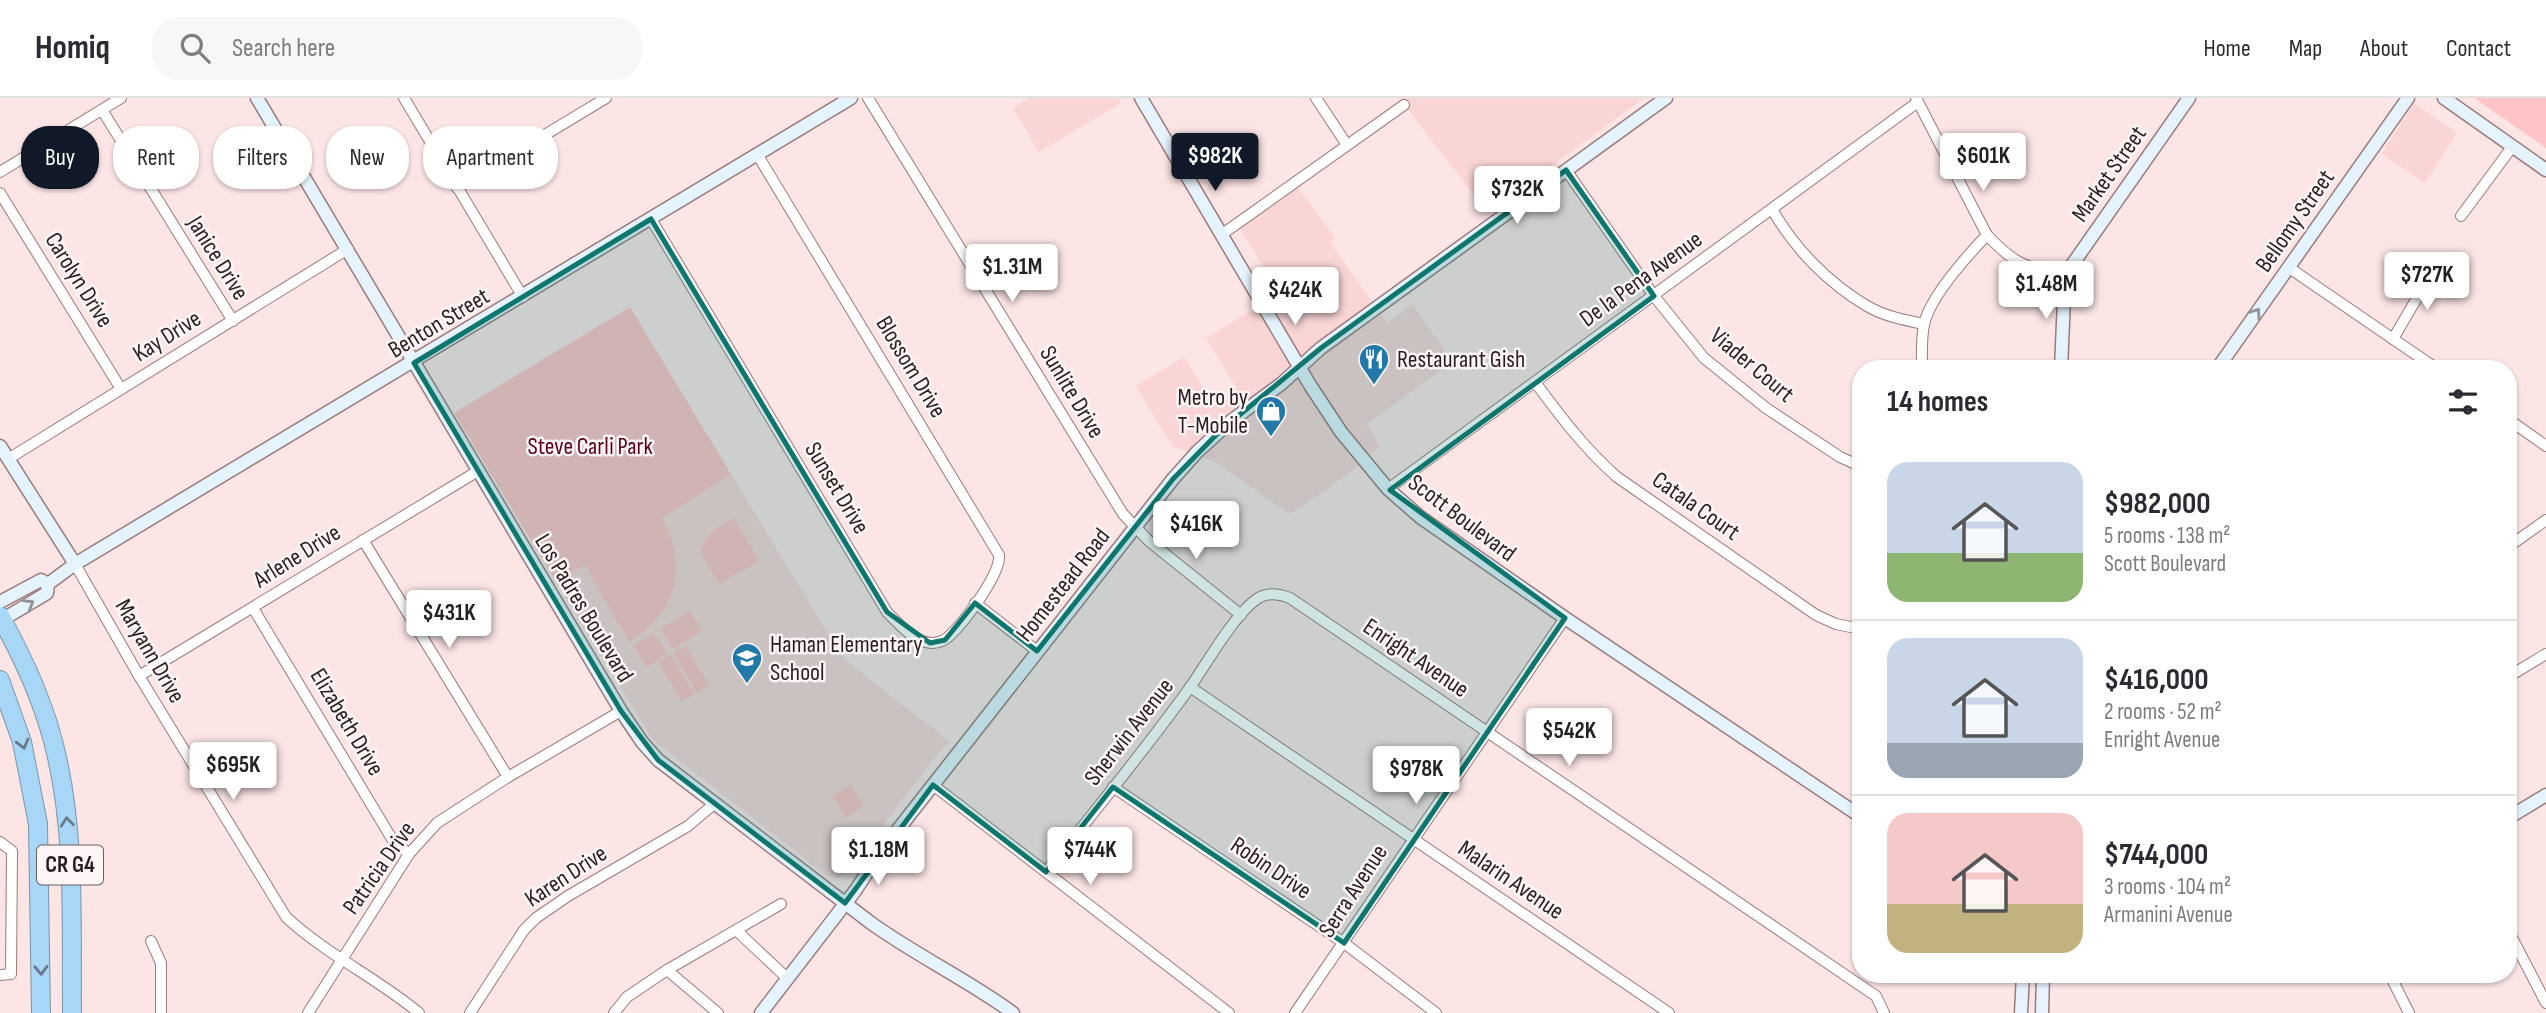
<!DOCTYPE html>
<html lang="en">
<head>
<meta charset="utf-8">
<style>
  body { margin:0; font-family:"Sofia Sans Condensed",sans-serif; background:#f7f7f7; color:#2b2b33; height:100vh; display:flex; flex-direction:column; font-size:26px; white-space:nowrap }
  * { box-sizing:border-box; margin:0 }
  p { font-size:23px; color:#7c7c81 }
  .icon { flex:none; width:38px; height:38px; fill:none; stroke:currentColor; stroke-width:2; stroke-linecap:round; stroke-linejoin:round }
  .map { position:relative; flex:1; overflow:hidden }
  .drawer { position:absolute; left:1852px; top:262px; width:665px; height:623px; display:flex; flex-direction:column; background:#fff; border-radius:28px; box-shadow:0 2px 5px #0004 }
  .drawer>* { flex:none }
  .top-card { position:absolute; left:21px; top:28px; width:665px; height:63px; display:flex; gap:14px }
  .price { position:absolute; translate:-50% -60px; padding:0 16px; border-radius:7px; background:#fff; color:#222; font-size:23px; line-height:46px; filter:drop-shadow(0 2px 4px #0008) }
  .price::after { content:''; position:absolute; left:50%; top:42px; width:21px; height:16px; margin-left:-10px; background:inherit; clip-path:polygon(0 0,100% 0,50% 100%) }
  .price.selected { background:#111827; color:#fff }
  ul { padding:0; list-style:none }
  li { display:flex; align-items:center; gap:21px; height:175px; padding:0 35px }
  li+li { border-top:2px solid #e1e1e2 }
  li span { display:grid; place-items:center; flex:none; width:196px; height:140px; border-radius:21px; color:#555 }
  li>.icon { margin-inline-start:auto }
  span .icon { width:84px; height:84px; fill:#fffc; stroke-width:1 }
  li b { font-size:30px }
  h2 { display:flex; justify-content:space-between; align-items:center; height:84px; padding:0 35px; font-size:30px }
  .pill { padding:0 24px; border-radius:28px; background:#fff; box-shadow:0 2px 5px #0004; font-size:24px; line-height:63px }
  .pill.selected { background:#111827; color:#fff }
  header { display:flex; align-items:center; gap:42px; box-sizing:border-box; height:98px; padding:0 35px; background:#fff; border-bottom:2px solid #e1e1e2 }
  header strong { font-size:33px }
  nav { display:flex; gap:38px; margin-inline-start:auto; font-size:24px }
  .search { width:490px; height:63px; background:#f7f7f7; display:flex; align-items:center; gap:18px; box-sizing:border-box; padding:0 24px; border-radius:28px; color:#7c7c81; font-size:26px }
  .map>svg:first-child { display:block }
</style>
</head>
<body>
<header>
<strong>Homiq</strong>
<div class="search"><svg class="icon" aria-label="search" viewBox="0 0 24 24"><circle cx="10" cy="10" r="6"/><path d="M15 15l6 6"/></svg>Search here</div>
<nav><a>Home</a><a>Map</a><a>About</a><a>Contact</a></nav>
</header>
<div class="map">
<svg width="2546" height="915" viewBox="0 0 2546 915">
  <rect width="100%" height="100%" fill="#fce5e5"/>
  <g fill="#f9d5d5">
    <polygon points="1030,0 1118,0 1121,5 1039,54 1013,10"/>
    <polygon points="1399,0 1644,0 1488,115"/>
    <polygon points="2414,5 2457,35 2425,85 2382,56"/>
    <polygon points="1297,88 1335,140 1330,144 1387,225 1412,206 1453,264 1367,326 1380,348 1351,374 1290,416 1213,363 1172,348 1136,288 1184,259 1214,307 1237,290 1206,240 1249,214 1281,197 1240,131"/>
    <polygon points="731,376 843,560 950,644 939,654 846,775 837,780 826,777 653,642 555,482 585,467"/>
  </g>
  <g fill="#ffc4c5">
    <polygon points="2475,0 2546,0 2546,50 2474,0"/>
    <path d="M630,209l101,167 -69,44c27,51 15,93 -33,124l-44,-77 -30,15 -101,-167z"/>
    <path d="M734,420l25,43 -40,23 -18,-31c4,-20 16,-25 33,-35z"/>
    <polygon points="690,513 702,533 673,551 661,531"/>
    <polygon points="654,535 667,556 646,569 633,547"/>
    <polygon points="686,548 709,587 697,595 673,555"/>
    <polygon points="671,557 694,596 682,603 658,564"/>
    <polygon points="851,687 863,708 845,719 832,698"/>
  </g>
  <g fill="none" stroke-linecap="round" stroke-linejoin="round">
    <g stroke="#9b7a7b" stroke-width="12">
      <g id="street">
        <polyline points="404,0 523,199"/>
        <polyline points="868,0 1123,416 1149,443 1241,517"/>
        <polyline points="1316,0 1347,47"/>
        <path d="M1916,0l71,137c28,30 38,32 78,40"/>
        <polyline points="102,12 233,223"/>
        <polyline points="1566,72 1654,198 1704,260 1766,310 1840,359 1860,368"/>
        <polyline points="0,74 121,0"/>
        <polyline points="457,90 606,0"/>
        <polyline points="0,95 121,291"/>
        <path d="M1772,111c22,39 56,74 95,97 17,10 37,14 57,18"/>
        <polyline points="2461,118 2512,49"/>
        <path d="M651,121l236,393c11,11 27,30 44,31 6,0 12,-2 16,-5 15,-13 54,-63 52,-83l-242,-401"/>
        <polyline points="1221,137 1404,7"/>
        <polyline points="2288,169 2437,271"/>
        <polyline points="2393,241 2424,188 2424,179"/>
        <path d="M1922,271c0,-14 -1,-30 2,-44 5,-27 44,-70 63,-90"/>
        <path d="M1535,284c25,34 50,67 82,95l199,138 20,9 24,5"/>
        <polyline points="2508,321 2546,348"/>
        <polyline points="8,361 348,151"/>
        <polyline points="1388,391 1918,4"/>
        <polyline points="363,442 508,679"/>
        <polyline points="2508,449 2546,422"/>
        <path d="M75,466l64,112 147,241c41,38 91,61 133,96"/>
        <polyline points="975,505 1037,553"/>
        <polyline points="253,510 392,741 409,756"/>
        <polyline points="139,578 478,373"/>
        <polyline points="2508,579 2546,556"/>
        <polyline points="1190,589 1669,915"/>
        <polyline points="933,687 1229,915"/>
        <polyline points="1113,689 1344,845 1436,915"/>
        <polyline points="0,744 12,753 11,876 0,877"/>
        <path d="M1046,774c49,-61 99,-122 145,-186 16,-23 46,-76 69,-89 10,-5 20,-3 30,1l586,398 8,17"/>
        <polyline points="2508,832 2546,905"/>
        <polyline points="737,833 787,880"/>
        <polyline points="151,843 161,865 161,915"/>
        <polyline points="667,872 718,915"/>
        <polyline points="2390,877 2409,915"/>
        <polyline points="308,915 409,756 437,725 508,679 621,613"/>
        <polyline points="470,915 524,832 536,820 568,798 688,728 714,706"/>
        <polyline points="614,915 627,899 667,872 781,806"/>
        <polyline points="1295,915 1565,520"/>
      </g>
    </g>
    <g stroke="#9b7a7b" stroke-width="15">
      <g id="secondary">
        <path d="M257,0l364,613 21,31 16,18 213,163c46,33 97,57 142,90"/>
        <polyline points="1141,0 1310,287 1341,334 1388,391 1420,419 1565,520 1860,718"/>
        <polyline points="2444,0 2546,72"/>
        <polyline points="2061,271 2065,177 2189,0"/>
        <polyline points="2217,271 2408,0"/>
        <polyline points="0,348 75,466"/>
        <polyline points="0,504 41,482 48,486"/>
        <polyline points="0,523 47,495 48,486 75,466 851,0"/>
        <polyline points="2508,720 2546,697"/>
        <polyline points="761,915 855,793 882,752 1173,381 1197,354 1231,323 1281,286 1321,250 1666,0"/>
        <polyline points="2021,915 2023,877"/>
        <polyline points="2042,915 2043,877"/>
      </g>
    </g>
    <g stroke="#7b95aa" stroke-width="20">
      <g id="highway">
        <path d="M0,518c24,43 45,89 56,137 20,85 15,174 16,260"/>
        <polyline points="0,582 22,644 38,726 41,915"/>
      </g>
    </g>
    <use href="#street" stroke="#fff" stroke-width="10"/>
    <use href="#secondary" stroke="#e5f3fc" stroke-width="12"/>
    <use href="#highway" stroke="#a7d6f6" stroke-width="18"/>
  </g>
  <defs><path id="oneway-chevron" d="M-2-3.5L2.5 0L-2 3.5" fill="none" stroke-width="1.6" stroke-linecap="round" stroke-linejoin="round" transform="scale(1.75)"/></defs>
  <g stroke="#919398">
    <use href="#oneway-chevron" transform="translate(2256 215) rotate(-55)"/>
    <use href="#oneway-chevron" transform="translate(29 506) rotate(-31)"/>
  </g>
  <g stroke="#687a8a">
    <use href="#oneway-chevron" transform="translate(23 646) rotate(75)"/>
    <use href="#oneway-chevron" transform="translate(67 724) rotate(-96)"/>
    <use href="#oneway-chevron" transform="translate(41 872) rotate(89)"/>
  </g>
  <path fill="#0f766e" fill-opacity="0.2" stroke="#0f766e" stroke-width="5" stroke-linejoin="round" d="M1566,72l88,126 -264,194 175,128 -221,325 -231,-156 -67,85 -113,-87 -88,118 -187,-143 -37,-49 -207,-348 237,-144 236,393 43,31 15,-3 30,-37 62,48 136,-172 47,-48 101,-83z"/>
  <defs>
    <g id="restaurant-pin" transform="scale(1.575)"><path d="M0 17L-7.5 6A9.5 9.5 0 1 1 7.5 6Z" fill="#2179a8" stroke="#fef6f6"/><path d="M-5-6h1v4h1v-4h1v4h1v-4h1v5L-1.5 .5V6h-2V.5L-5-1ZM5-6V6H3V1.5H1.5Q1.5-4 5-6Z" fill="#fff"/></g>
    <g id="shop-pin" transform="scale(1.575)"><path d="M0 17L-7.5 6A9.5 9.5 0 1 1 7.5 6Z" fill="#2179a8" stroke="#fef6f6"/><path d="M-5-2.5h2.3a2.7 3.5 0 0 1 5.4 0H5L5.5 6h-11ZM-1.5-2.5h3a1.5 2.3 0 0 0-3 0Z" fill="#fff"/></g>
    <g id="school-pin" transform="scale(1.575)"><path d="M0 17L-7.5 6A9.5 9.5 0 1 1 7.5 6Z" fill="#2179a8" stroke="#fef6f6"/><path d="M0-5L7-2L0 1L-7-2ZM-4 1L0 2.5L4 1V4Q0 6-4 4Z" fill="#fff"/></g>
  </defs>
  <g fill-rule="evenodd">
    <use href="#restaurant-pin" x="1374" y="261"/>
    <use href="#shop-pin" x="1271" y="313"/>
    <use href="#school-pin" x="747" y="560"/>
  </g>
  <g text-anchor="middle" dominant-baseline="central" stroke-width="5" stroke-linejoin="round" paint-order="stroke">
    <rect fill="#fef6f6" stroke="#6a5e5f" stroke-width="2" x="37" y="747.5" width="66" height="39" rx="5"/>
    <g font-size="23" font-weight="bold" fill="#2a1d1e">
      <text x="70" y="767">CR G4</text>
    </g>
    <g font-size="24" fill="#2a1d1e" stroke="#fef6f6">
      <text transform="translate(2109 76) rotate(-55)">Market Street</text>
      <text transform="translate(2295 123) rotate(-55)">Bellomy Street</text>
      <text transform="translate(218 160) rotate(58)">Janice Drive</text>
      <text transform="translate(1641 181) rotate(-36)">De la Pena Avenue</text>
      <text transform="translate(79 182) rotate(58)">Carolyn Drive</text>
      <text transform="translate(439 225) rotate(-31)">Benton Street</text>
      <text transform="translate(167 238) rotate(-32)">Kay Drive</text>
      <text transform="translate(1752 267) rotate(40)">Viader Court</text>
      <text transform="translate(911 269) rotate(59)">Blossom Drive</text>
      <text transform="translate(1072 294) rotate(59)">Sunlite Drive</text>
      <text transform="translate(837 390) rotate(59)">Sunset Drive</text>
      <text transform="translate(1696 408) rotate(35)">Catala Court</text>
      <text transform="translate(1462 420) rotate(37)">Scott Boulevard</text>
      <text transform="translate(297 458) rotate(-32)">Arlene Drive</text>
      <text transform="translate(1063 487) rotate(-52)">Homestead Road</text>
      <text transform="translate(584 510) rotate(59)">Los Padres Boulevard</text>
      <text transform="translate(150 553) rotate(60)">Maryann Drive</text>
      <text transform="translate(1416 560) rotate(34)">Enright Avenue</text>
      <text transform="translate(347 624) rotate(59)">Elizabeth Drive</text>
      <text transform="translate(1129 634) rotate(-52)">Sherwin Avenue</text>
      <text transform="translate(379 770) rotate(-55)">Patricia Drive</text>
      <text transform="translate(1271 770) rotate(34)">Robin Drive</text>
      <text transform="translate(566 778) rotate(-33)">Karen Drive</text>
      <text transform="translate(1511 782) rotate(34)">Malarin Avenue</text>
      <text transform="translate(1353 793) rotate(-57)">Serra Avenue</text>
    </g>
    <g font-size="24" fill="#2a1d1e" stroke="#fef6f6" text-anchor="start">
      <text x="1397" y="261">Restaurant Gish</text>
      <text x="1248" y="299" text-anchor="end">Metro by<tspan x="1248" dy="28">T-Mobile</tspan></text>
      <text x="770" y="546">Haman Elementary<tspan x="770" dy="28">School</tspan></text>
    </g>
    <g font-size="24" fill="#5b0017" stroke="#fef6f6">
      <text x="590" y="348">Steve Carli Park</text>
    </g>
  </g>
</svg>
<b class="price selected" style="left:1215px;top:95px">$982K</b>
<b class="price" style="left:1983px;top:95px">$601K</b>
<b class="price" style="left:1517px;top:128px">$732K</b>
<b class="price" style="left:1012px;top:206px">$1.31M</b>
<b class="price" style="left:2427px;top:214px">$727K</b>
<b class="price" style="left:2046px;top:223px">$1.48M</b>
<b class="price" style="left:1295px;top:229px">$424K</b>
<b class="price" style="left:1196px;top:463px">$416K</b>
<b class="price" style="left:449px;top:552px">$431K</b>
<b class="price" style="left:1569px;top:670px">$542K</b>
<b class="price" style="left:233px;top:704px">$695K</b>
<b class="price" style="left:1416px;top:708px">$978K</b>
<b class="price" style="left:878px;top:789px">$1.18M</b>
<b class="price" style="left:1090px;top:789px">$744K</b>
<div class="top-card">
<a class="pill selected">Buy</a>
<a class="pill">Rent</a>
<a class="pill">Filters</a>
<a class="pill">New</a>
<a class="pill">Apartment</a>
</div>
<section class="drawer">
<h2>14 homes<svg class="icon" aria-label="filters" viewBox="0 0 24 24"><path d="M4 7h16M4 17h16"/><circle cx="9" cy="7" r="2"/><circle cx="15" cy="17" r="2"/></svg></h2>
<ul>
<li><span style="background:linear-gradient(#c9d6e8 65%,#8fb573 0)"><svg class="icon" aria-label="home" viewBox="0 0 24 24"><path d="M3 11l9-7 9 7M6 9v11h12V9"/></svg></span><div><b>$982,000</b><p>5 rooms · 138 m²</p><p>Scott Boulevard</p></div></li>
<li><span style="background:linear-gradient(#c9d6e8 75%,#9aa5b1 0)"><svg class="icon" aria-label="home" viewBox="0 0 24 24"><path d="M3 11l9-7 9 7M6 9v11h12V9"/></svg></span><div><b>$416,000</b><p>2 rooms · 52 m²</p><p>Enright Avenue</p></div></li>
<li><span style="background:linear-gradient(#f6c9c9 65%,#c2b280 0)"><svg class="icon" aria-label="home" viewBox="0 0 24 24"><path d="M3 11l9-7 9 7M6 9v11h12V9"/></svg></span><div><b>$744,000</b><p>3 rooms · 104 m²</p><p>Armanini Avenue</p></div></li>
</ul>
</section>
</div>
</body>
</html>
